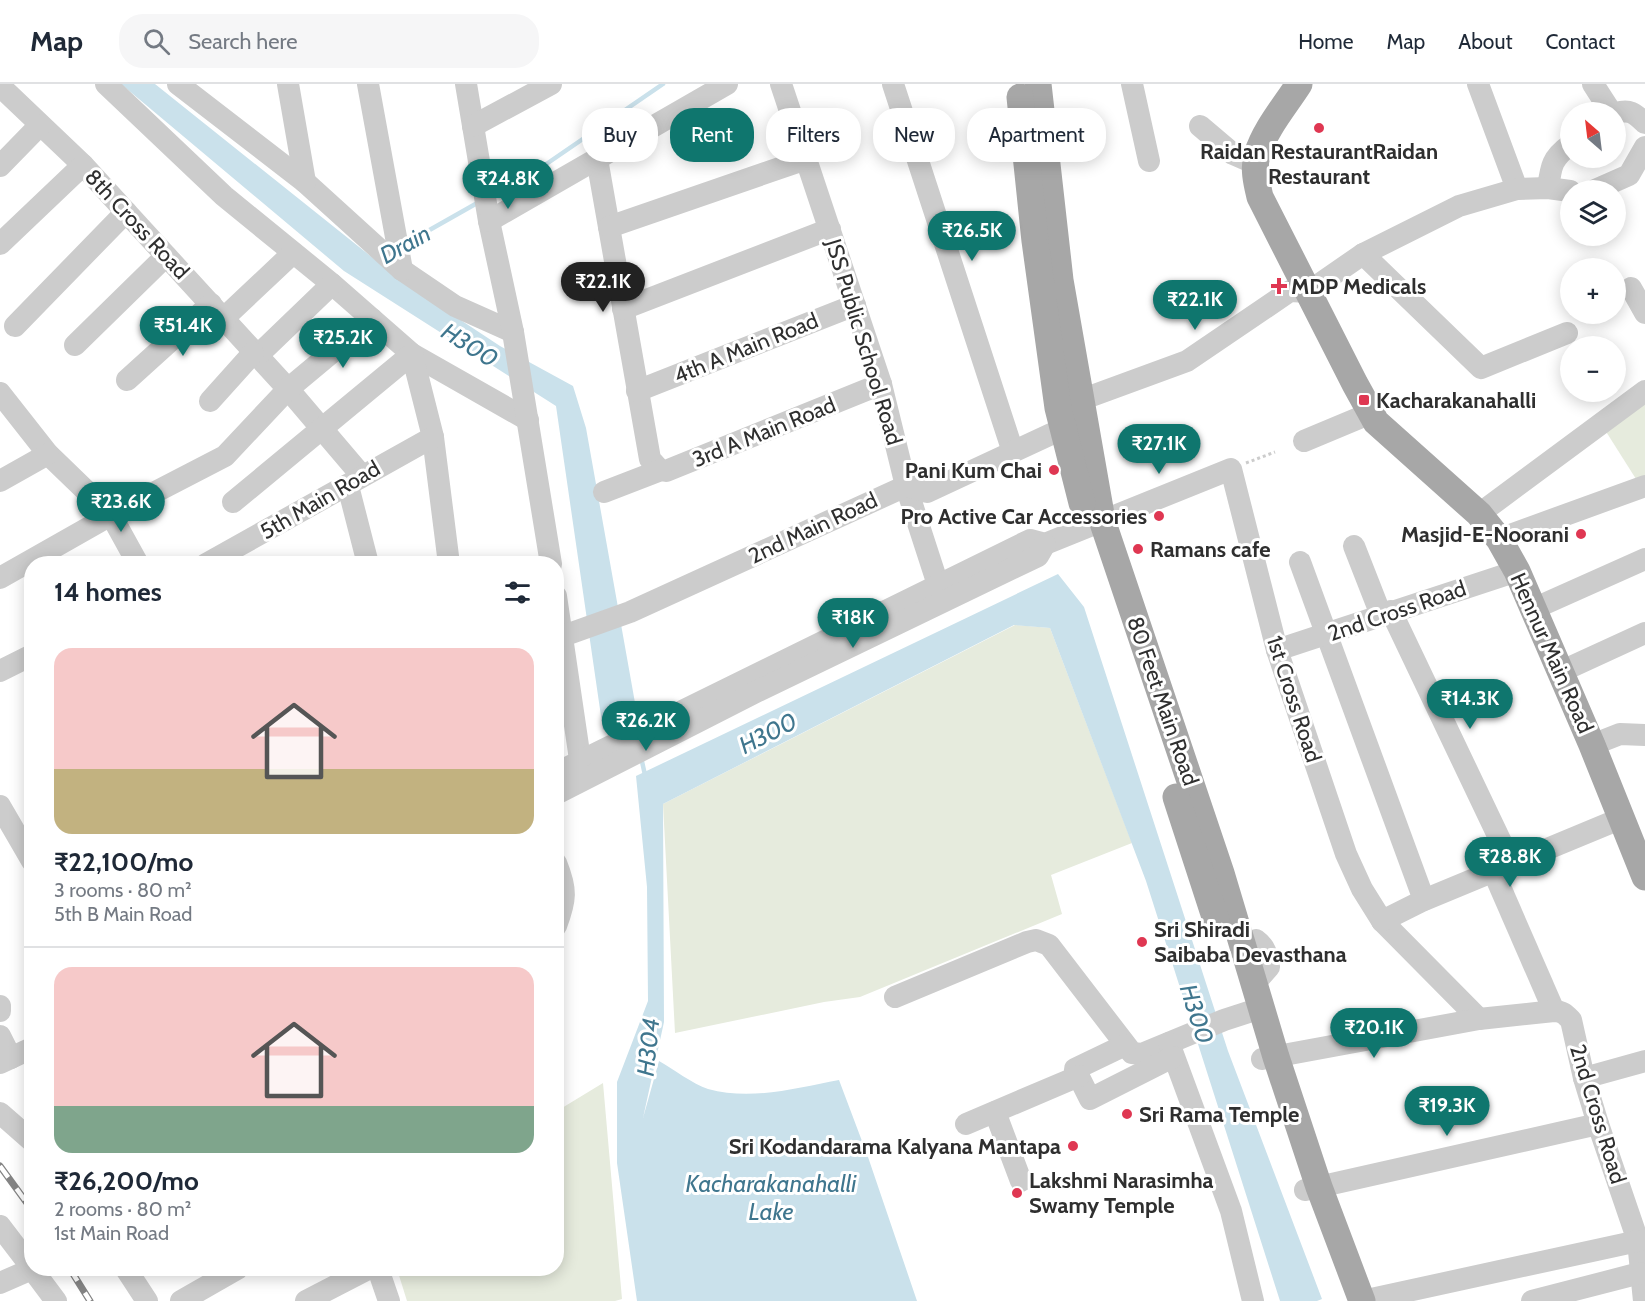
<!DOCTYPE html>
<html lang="en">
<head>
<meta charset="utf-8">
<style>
  body { margin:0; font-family:Cabin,sans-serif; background:#f6f6f7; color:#1f2937; height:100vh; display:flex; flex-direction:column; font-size:22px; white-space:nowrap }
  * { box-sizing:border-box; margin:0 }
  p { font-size:20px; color:#747a83 }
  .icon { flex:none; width:33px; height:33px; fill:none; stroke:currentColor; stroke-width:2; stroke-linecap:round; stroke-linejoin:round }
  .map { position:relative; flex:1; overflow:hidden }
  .drawer { position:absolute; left:24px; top:472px; width:540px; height:720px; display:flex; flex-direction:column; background:#fff; border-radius:24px; box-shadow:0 3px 15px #0003 }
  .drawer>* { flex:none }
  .top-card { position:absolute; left:582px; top:24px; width:570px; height:54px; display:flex; gap:12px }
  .needle { width:39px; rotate:332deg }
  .tools { position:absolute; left:1560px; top:18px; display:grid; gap:12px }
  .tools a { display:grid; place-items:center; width:66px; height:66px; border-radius:50%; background:#fff; box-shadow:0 3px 15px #0003; font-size:30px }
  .price { position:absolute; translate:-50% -51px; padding:0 14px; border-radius:21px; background:#0f766e; color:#fff; font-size:20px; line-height:39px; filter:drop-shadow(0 2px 3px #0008) }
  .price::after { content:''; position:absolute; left:50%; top:36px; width:18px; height:14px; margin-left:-9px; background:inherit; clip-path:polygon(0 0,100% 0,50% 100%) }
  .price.on { background:#222; color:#fff }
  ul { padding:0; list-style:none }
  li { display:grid; align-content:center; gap:12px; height:318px; padding:0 30px }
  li+li { border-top:2px solid #e0e1e3 }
  li span { display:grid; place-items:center; height:186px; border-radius:18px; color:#555 }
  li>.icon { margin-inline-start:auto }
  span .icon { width:108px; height:108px; fill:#fffc; stroke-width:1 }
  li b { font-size:26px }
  h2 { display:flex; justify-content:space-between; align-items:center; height:72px; padding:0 30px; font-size:26px }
  .chip { padding:0 21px; border-radius:24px; background:#fff; box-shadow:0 3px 15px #0003; font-size:21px; line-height:54px }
  .chip.on { background:#0f766e; color:#fff }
  header { display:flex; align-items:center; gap:36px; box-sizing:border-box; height:84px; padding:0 30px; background:#fff; border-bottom:2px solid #e0e1e3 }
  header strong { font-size:28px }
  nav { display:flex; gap:33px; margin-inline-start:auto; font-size:21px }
  .search { width:420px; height:54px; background:#f6f6f7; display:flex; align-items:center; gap:15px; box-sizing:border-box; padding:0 21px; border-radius:24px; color:#747a83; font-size:22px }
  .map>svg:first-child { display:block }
</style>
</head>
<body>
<header>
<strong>Map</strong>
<div class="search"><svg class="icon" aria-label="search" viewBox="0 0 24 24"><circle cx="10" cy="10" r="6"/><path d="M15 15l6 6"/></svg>Search here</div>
<nav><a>Home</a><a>Map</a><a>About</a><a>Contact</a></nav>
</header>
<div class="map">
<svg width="1645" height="1217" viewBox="0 0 1645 1217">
  <rect width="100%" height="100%" fill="#fff"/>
  <g fill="#e6ebdd">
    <polygon points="1645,315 1645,396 1636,395 1605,346"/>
    <polygon points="1015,541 1050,544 1132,759 1051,791 1062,830 860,913 824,918 675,949 663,720"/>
    <polygon points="603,999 622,1215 615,1217 407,1217 397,1185 556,1185 557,1027"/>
  </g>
  <g fill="#cae1eb">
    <polygon points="121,0 155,0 403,198 500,262 573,302 586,344 637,630 603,646 556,322 344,187"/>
    <path d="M1058,490l26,33 144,444 94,248 -5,2h-37l-134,-420 -96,-253 -36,-3 -351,179 1,218 -21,96 16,-57c14,8 34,23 49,28 43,12 89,-1 131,-9l29,77 49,144h-280l-20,-138v-81l31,-81 -1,-114 -11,-111z"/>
  </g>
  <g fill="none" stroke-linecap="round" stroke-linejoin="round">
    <g stroke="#cae1eb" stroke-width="4.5">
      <polyline points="492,111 542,83 663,0"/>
      <polyline points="403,161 479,118"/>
      <polyline points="641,673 645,691"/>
    </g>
    <polyline stroke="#ccc" stroke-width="3" stroke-dasharray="3 3" stroke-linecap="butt" points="1246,379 1275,368"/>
    <g stroke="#ccc" stroke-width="22">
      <polyline points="106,0 224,112 332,200 412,270 528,336"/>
      <polyline points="178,0 305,98 402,186 455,222 513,248"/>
      <polyline points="288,0 305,98"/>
      <polyline points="368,0 402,186"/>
      <polyline points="466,0 489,137 513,248 551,480"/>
      <polyline points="781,0 881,300 906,402 942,513"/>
      <polyline points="893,0 1013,368"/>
      <polyline points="1132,0 1149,77"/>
      <polyline points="1478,0 1517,105"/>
      <polyline points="1593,0 1611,28"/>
      <polyline points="0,2 83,81 126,128 288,305 362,392"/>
      <path d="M1616,29c14,-4 18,0 29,10"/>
      <polyline points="473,42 551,0"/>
      <polyline points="1200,42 1233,70 1256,80"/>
      <polyline points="597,75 650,375 659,385 666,387 881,300"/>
      <polyline points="0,82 40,41"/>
      <path d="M1548,104c3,-22 4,-30 22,-43"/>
      <polyline points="1595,106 1629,91 1645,63"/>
      <polyline points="489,137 727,0"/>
      <polyline points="609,143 806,75"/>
      <polyline points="0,160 83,81"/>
      <polyline points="1363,170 1481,284 1567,249"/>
      <polyline points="1631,204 1645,229"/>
      <polyline points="623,225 830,145"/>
      <polyline points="224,234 293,169"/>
      <polyline points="15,242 126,128"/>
      <polyline points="75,261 166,172"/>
      <polyline points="257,272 332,200"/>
      <polyline points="127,296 211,220"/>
      <polyline points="637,307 855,221"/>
      <polyline points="0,309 48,370 111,431 138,480"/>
      <polyline points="210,317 253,269"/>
      <polyline points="1067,321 1187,277 1290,207 1308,208 1363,170 1459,122 1517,105 1548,104 1570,107"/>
      <polyline points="1304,357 1371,329"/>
      <polyline points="0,397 48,370"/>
      <polyline points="348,402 368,480"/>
      <polyline points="604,408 661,386"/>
      <polyline points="233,418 412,270 433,353 449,480"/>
      <polyline points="1479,430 1645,307"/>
      <polyline points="1499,455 1645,402"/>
      <polyline points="1354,462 1381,531"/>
      <polyline points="1300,478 1424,816"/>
      <polyline points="206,480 433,353"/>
      <polyline points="0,494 111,431 225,372 288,305 372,235"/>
      <polyline points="556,512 582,689"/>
      <polyline points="1533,525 1645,475"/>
      <polyline points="1391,527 1512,781"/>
      <polyline points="563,552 630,528 906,402 927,408 1062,345"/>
      <polyline points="1277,566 1517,487"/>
      <polyline points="0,587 32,571"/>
      <polyline points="1560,588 1645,549"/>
      <polyline points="1592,661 1620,650 1645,651"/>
      <polyline points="556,689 1030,456 1045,460 1231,385 1277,566 1346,770 1362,805 1382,837 1479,935"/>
      <polyline points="556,710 758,607 1038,472 1045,460"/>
      <polyline points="0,722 32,777"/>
      <path d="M556,779c11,27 10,36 0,63"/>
      <polyline points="1494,789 1554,927"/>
      <polyline points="1382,837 1424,816 1622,734"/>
      <path d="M1242,861l14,-5c10,7 11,15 13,27l-15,17"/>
      <polyline points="895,913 1027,858 1036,856 1049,861 1132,969 1142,970 1224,936 1261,924"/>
      <polyline points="0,922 0,927"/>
      <polyline points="0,952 11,974"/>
      <polyline points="1169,959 1231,1127 1253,1217"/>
      <polyline points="1125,961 1075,985 1090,1015 1173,973"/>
      <path d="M1262,975l217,-40 75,-8c8,0 11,3 17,9l13,58 14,46 40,117 6,60"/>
      <polyline points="0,979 32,964"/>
      <polyline points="1584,994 1645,977"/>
      <polyline points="995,1028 1021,1097"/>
      <polyline points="0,1029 32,1057"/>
      <polyline points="966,1040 1079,992"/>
      <polyline points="1305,1106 1598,1040"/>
      <polyline points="0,1142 32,1184"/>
      <polyline points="32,1185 56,1217"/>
      <polyline points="126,1185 147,1217"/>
      <polyline points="378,1185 389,1217"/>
      <polyline points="0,1199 32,1185"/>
      <polyline points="181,1217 237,1185"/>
      <polyline points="306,1217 368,1185"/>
      <polyline points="1362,1217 1638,1157"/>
      <polyline points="1532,1217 1640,1189"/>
    </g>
    <g stroke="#a7a7a7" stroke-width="27">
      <polyline points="1038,0 1060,196 1102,436 1221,789 1276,973 1319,1103 1362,1217"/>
      <path d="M1299,0c-14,22 -34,45 -42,71 -4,14 0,29 3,42l95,187 21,38 103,92 20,25 18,32 75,174 53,132"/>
      <polyline points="1020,13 1035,157 1058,324 1082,419"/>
      <polyline points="1176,713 1216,836"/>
    </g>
    <g stroke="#848484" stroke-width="7">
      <g id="rail">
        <polyline points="0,1082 32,1126"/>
        <polyline points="70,1185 90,1217"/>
      </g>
    </g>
    <use href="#rail" stroke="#fff" stroke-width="4.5" stroke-dasharray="14" stroke-linecap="butt"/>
  </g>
  <g fill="#df3752" stroke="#fff" stroke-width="2">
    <circle cx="1319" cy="44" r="6"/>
    <path d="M1276 193h6v6h6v6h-6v6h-6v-6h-6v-6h6z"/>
    <rect x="1358" y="310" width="12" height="12" rx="3"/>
    <circle cx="1054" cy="386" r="6"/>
    <circle cx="1159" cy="432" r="6"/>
    <circle cx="1581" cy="450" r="6"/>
    <circle cx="1138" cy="465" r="6"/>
    <circle cx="1142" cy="858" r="6"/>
    <circle cx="1127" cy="1030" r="6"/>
    <circle cx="1073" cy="1062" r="6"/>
    <circle cx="1017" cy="1109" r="6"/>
  </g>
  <g text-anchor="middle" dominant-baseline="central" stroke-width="6" stroke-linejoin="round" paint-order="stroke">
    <g font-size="22" font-weight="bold" fill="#2f2f2f" stroke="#fff" text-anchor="start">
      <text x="1319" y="67" text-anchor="middle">Raidan RestaurantRaidan<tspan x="1319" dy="25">Restaurant</tspan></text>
      <text x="1291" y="202">MDP Medicals</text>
      <text x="1376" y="316">Kacharakanahalli</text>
      <text x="1042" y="386" text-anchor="end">Pani Kum Chai</text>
      <text x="1147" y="432" text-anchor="end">Pro Active Car Accessories</text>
      <text x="1569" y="450" text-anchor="end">Masjid-E-Noorani</text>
      <text x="1150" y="465">Ramans cafe</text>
      <text x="1154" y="845">Sri Shiradi<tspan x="1154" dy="25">Saibaba Devasthana</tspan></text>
      <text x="1139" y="1030">Sri Rama Temple</text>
      <text x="1061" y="1062" text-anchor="end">Sri Kodandarama Kalyana Mantapa</text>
      <text x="1029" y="1096">Lakshmi Narasimha<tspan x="1029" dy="25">Swamy Temple</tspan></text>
    </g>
    <g font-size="22" fill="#2f2f2f" stroke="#fff">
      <text transform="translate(137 140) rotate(47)">8th Cross Road</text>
      <text transform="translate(864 258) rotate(73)">JSS Public School Road</text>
      <text transform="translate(746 264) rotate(-22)">4th A Main Road</text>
      <text transform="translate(764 348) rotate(-22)">3rd A Main Road</text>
      <text transform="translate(320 416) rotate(-30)">5th Main Road</text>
      <text transform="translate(813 444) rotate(-25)">2nd Main Road</text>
      <text transform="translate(1397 527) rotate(-19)">2nd Cross Road</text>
      <text transform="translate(1552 569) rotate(66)">Hennur Main Road</text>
      <text transform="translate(1294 615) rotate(72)">1st Cross Road</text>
      <text transform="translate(1163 617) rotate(71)">80 Feet Main Road</text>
      <text transform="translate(1598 1030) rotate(73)">2nd Cross Road</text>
    </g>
    <g font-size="24" font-style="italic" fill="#3f768e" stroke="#fff">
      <text transform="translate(405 160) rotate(-29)">Drain</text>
      <text transform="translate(470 261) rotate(32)">H300</text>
      <text transform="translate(768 649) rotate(-27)">H300</text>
      <text transform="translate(1197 930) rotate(72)">H300</text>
      <text transform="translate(648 963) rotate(-84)">H304</text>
      <text x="771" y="1099">Kacharakanahalli<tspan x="771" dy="28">Lake</tspan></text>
    </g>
  </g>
</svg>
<div class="tools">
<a><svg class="needle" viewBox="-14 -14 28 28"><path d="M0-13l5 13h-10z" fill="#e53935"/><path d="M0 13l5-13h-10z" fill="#747a83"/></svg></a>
<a><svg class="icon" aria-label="layers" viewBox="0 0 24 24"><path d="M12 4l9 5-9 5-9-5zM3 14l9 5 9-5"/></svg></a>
<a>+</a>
<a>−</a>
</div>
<b class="price" style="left:508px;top:126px">₹24.8K</b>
<b class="price" style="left:972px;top:178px">₹26.5K</b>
<b class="price on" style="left:603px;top:229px">₹22.1K</b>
<b class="price" style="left:1195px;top:247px">₹22.1K</b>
<b class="price" style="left:183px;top:273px">₹51.4K</b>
<b class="price" style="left:343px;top:285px">₹25.2K</b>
<b class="price" style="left:1159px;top:391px">₹27.1K</b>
<b class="price" style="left:121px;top:449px">₹23.6K</b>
<b class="price" style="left:853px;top:565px">₹18K</b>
<b class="price" style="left:1470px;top:646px">₹14.3K</b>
<b class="price" style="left:646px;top:668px">₹26.2K</b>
<b class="price" style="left:1510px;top:804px">₹28.8K</b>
<b class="price" style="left:1374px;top:975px">₹20.1K</b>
<b class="price" style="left:1447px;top:1053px">₹19.3K</b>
<div class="top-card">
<a class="chip">Buy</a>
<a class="chip on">Rent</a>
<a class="chip">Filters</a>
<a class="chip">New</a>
<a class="chip">Apartment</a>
</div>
<section class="drawer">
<h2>14 homes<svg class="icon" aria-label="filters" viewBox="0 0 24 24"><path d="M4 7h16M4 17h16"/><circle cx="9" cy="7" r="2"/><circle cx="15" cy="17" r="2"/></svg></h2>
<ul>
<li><span style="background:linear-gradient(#f6c9c9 65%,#c2b280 0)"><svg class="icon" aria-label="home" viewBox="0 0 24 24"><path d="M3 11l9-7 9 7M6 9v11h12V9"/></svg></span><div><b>₹22,100/mo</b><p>3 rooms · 80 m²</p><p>5th B Main Road</p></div></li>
<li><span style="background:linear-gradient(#f6c9c9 75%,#7fa58c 0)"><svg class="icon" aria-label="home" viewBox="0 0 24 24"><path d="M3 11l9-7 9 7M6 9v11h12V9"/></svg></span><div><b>₹26,200/mo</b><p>2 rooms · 80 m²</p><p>1st Main Road</p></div></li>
</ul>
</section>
</div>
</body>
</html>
